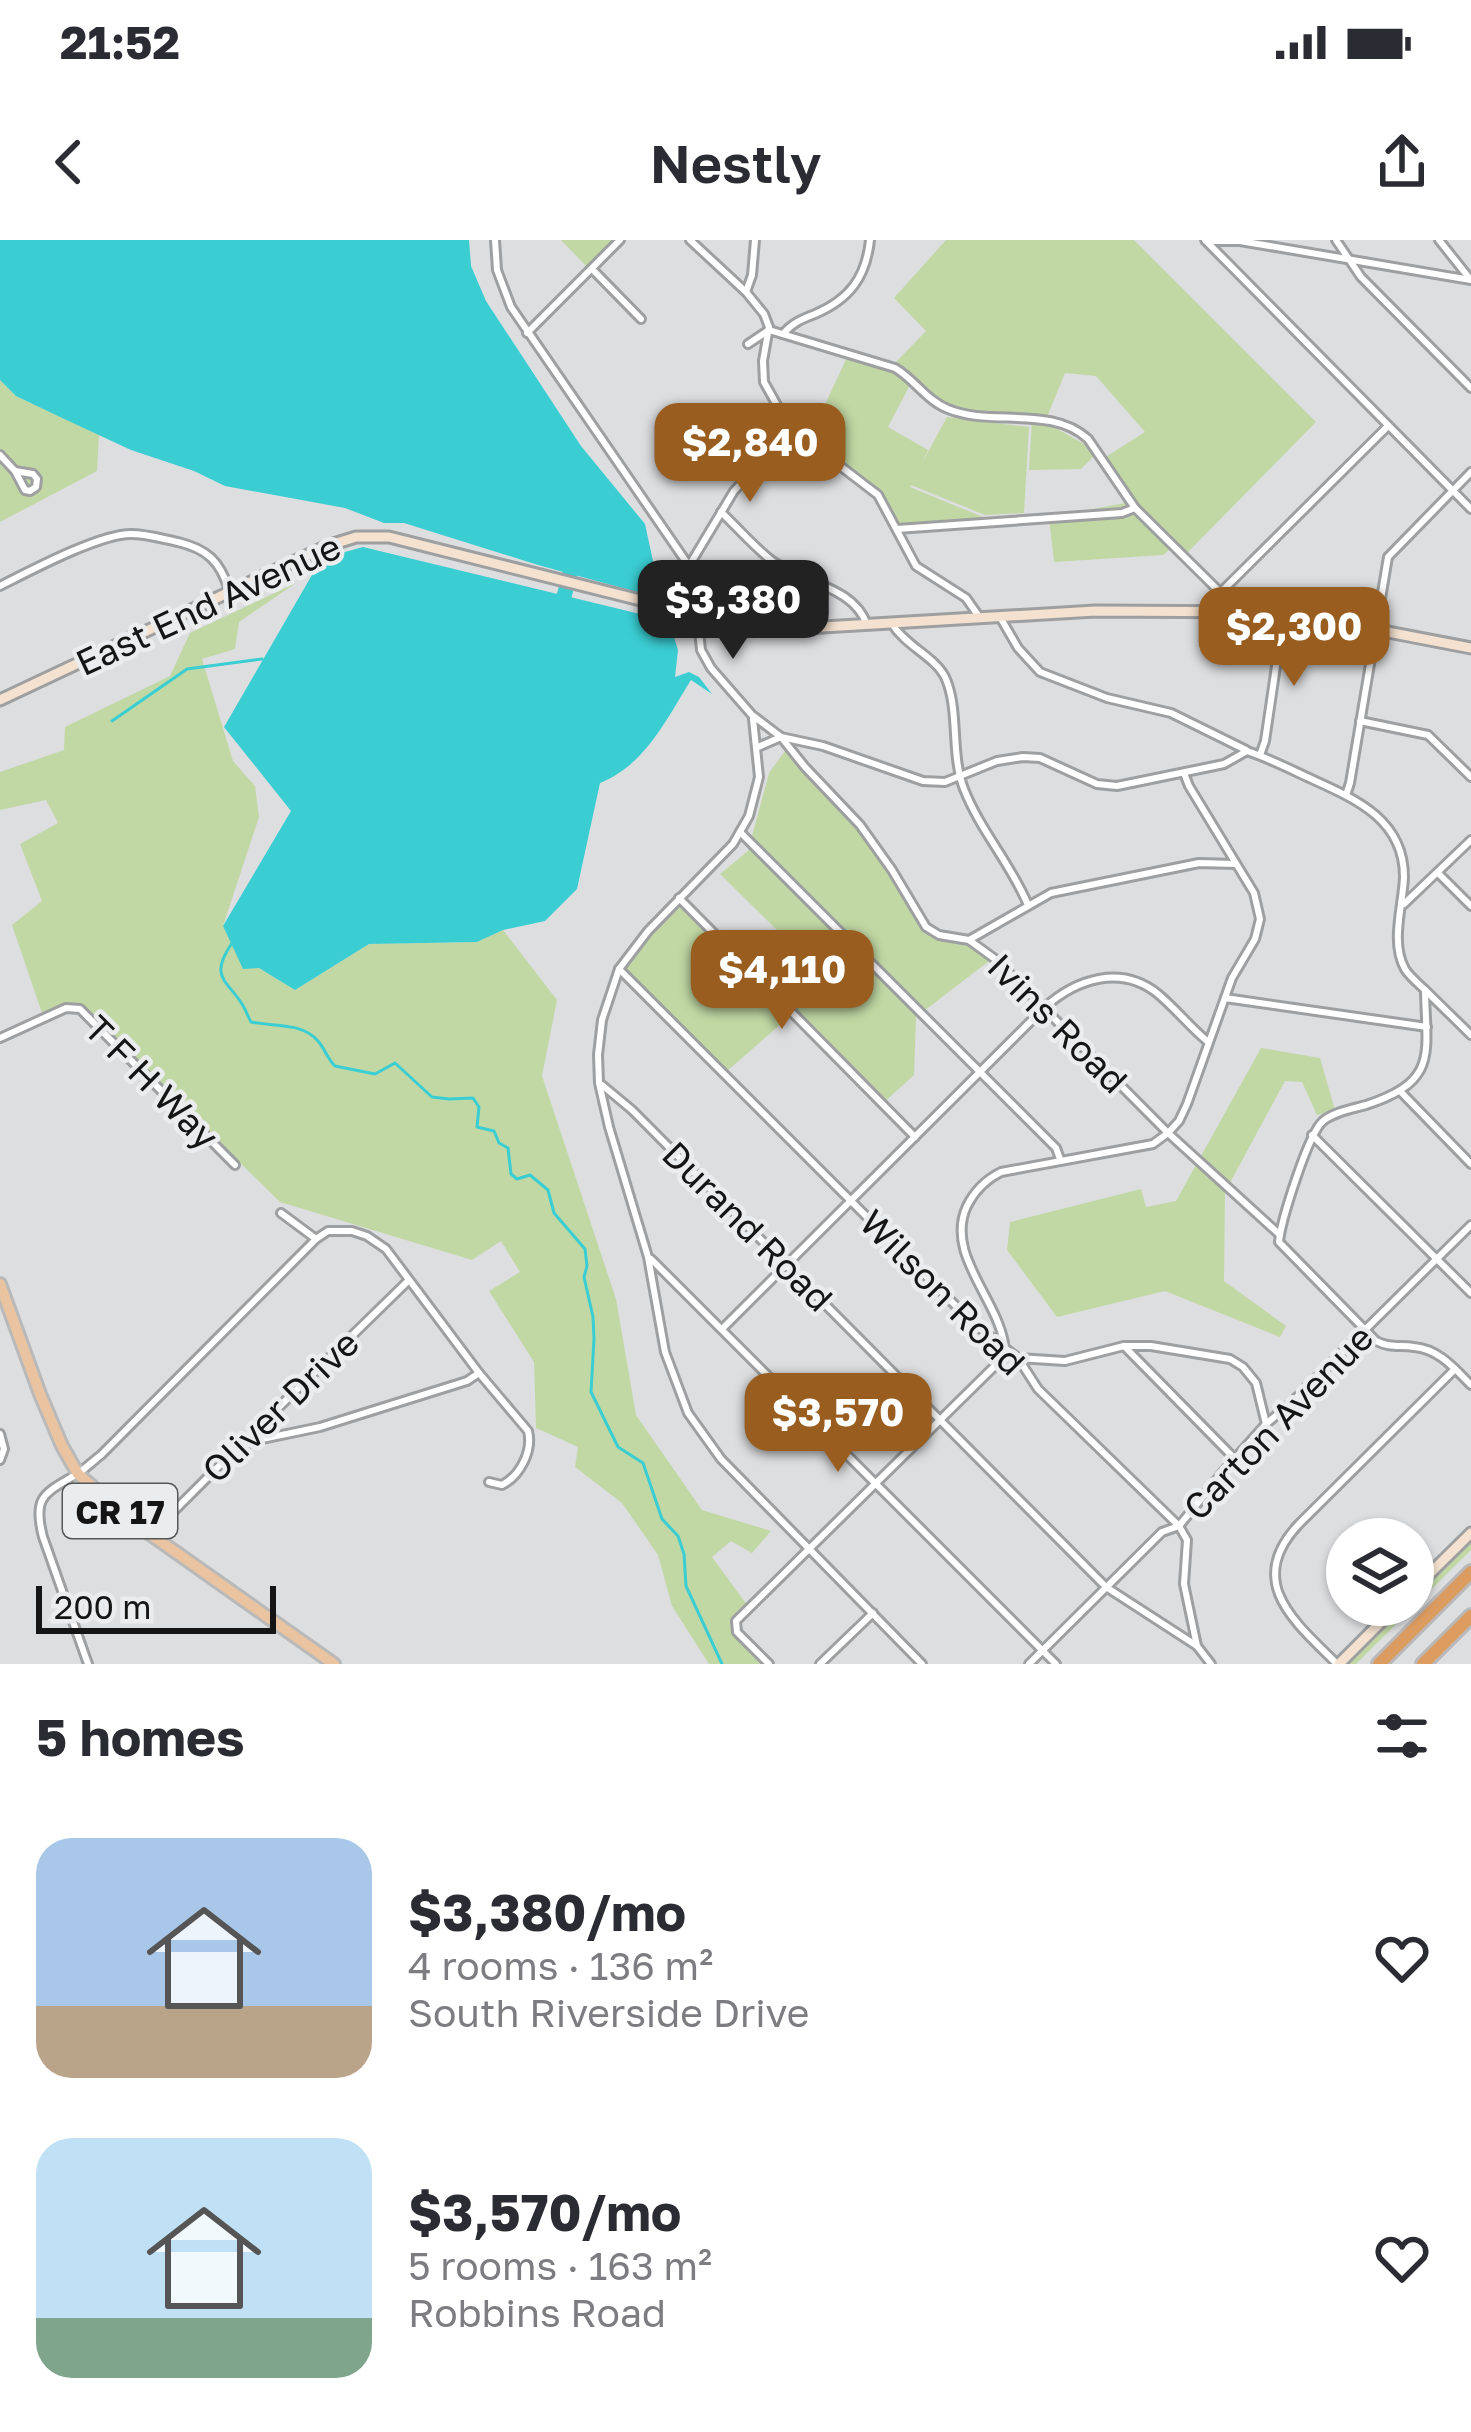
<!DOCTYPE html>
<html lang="en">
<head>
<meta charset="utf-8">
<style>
  body { margin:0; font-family:"Golos Text",sans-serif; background:#f7f7f7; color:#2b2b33; height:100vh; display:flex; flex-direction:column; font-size:45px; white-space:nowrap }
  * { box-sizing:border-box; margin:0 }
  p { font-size:39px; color:#7c7c81 }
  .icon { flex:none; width:66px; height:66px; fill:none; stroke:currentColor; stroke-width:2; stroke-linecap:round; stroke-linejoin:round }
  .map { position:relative; height:1424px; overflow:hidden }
  .panel { display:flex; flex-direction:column; background:#fff; flex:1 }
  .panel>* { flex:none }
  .tools { position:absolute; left:1326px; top:1278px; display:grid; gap:24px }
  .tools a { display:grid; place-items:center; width:108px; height:108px; border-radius:50%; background:#fff; box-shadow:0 3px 9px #0004; font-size:60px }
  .scale { position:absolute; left:36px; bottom:30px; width:240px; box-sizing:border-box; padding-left:12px; border:6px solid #151515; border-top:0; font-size:33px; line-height:42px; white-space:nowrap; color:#151515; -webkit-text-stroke:9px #ebeced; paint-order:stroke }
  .price { position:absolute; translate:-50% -102px; padding:0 27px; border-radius:24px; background:#995e1f; color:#fff; font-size:39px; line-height:78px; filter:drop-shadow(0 3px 6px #0008) }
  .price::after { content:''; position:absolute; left:50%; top:72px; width:36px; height:27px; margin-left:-18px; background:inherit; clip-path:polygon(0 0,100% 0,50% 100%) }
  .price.active { background:#222; color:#fff }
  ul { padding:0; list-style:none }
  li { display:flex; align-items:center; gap:36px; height:300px; padding:0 36px }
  li span { display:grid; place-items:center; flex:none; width:336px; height:240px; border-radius:36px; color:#555 }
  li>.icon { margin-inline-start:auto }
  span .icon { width:144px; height:144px; fill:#fffc; stroke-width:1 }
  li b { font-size:51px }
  h2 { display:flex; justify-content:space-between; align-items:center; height:144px; padding:0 36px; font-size:51px }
  .status { display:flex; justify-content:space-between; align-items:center; height:84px; padding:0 60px; background:#fff; direction:ltr }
  .status svg { height:33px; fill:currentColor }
  header { display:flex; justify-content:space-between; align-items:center; height:156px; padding:0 36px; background:#fff; font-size:54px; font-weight:600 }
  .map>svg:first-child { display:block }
</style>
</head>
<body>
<div class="status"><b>21:52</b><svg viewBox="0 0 49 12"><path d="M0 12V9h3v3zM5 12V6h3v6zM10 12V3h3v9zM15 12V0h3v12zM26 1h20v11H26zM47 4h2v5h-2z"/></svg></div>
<header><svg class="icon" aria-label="back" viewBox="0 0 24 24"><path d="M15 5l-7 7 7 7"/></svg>Nestly<svg class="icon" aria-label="share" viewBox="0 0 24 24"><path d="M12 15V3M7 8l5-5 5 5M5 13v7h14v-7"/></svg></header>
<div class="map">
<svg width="1471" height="1424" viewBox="0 0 1471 1424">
  <rect width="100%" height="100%" fill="#dddee0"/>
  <g fill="#c1d8a4">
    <polygon points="561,0 618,0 589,29"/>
    <polygon points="946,0 1134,0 1316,182 1187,313 1177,303 1163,315 1054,322 1049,277 1136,261 1104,218 1145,192 1096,136 1065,133 1045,182 1098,212 1081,229 1029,230 1032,181 947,169 912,141 888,187 928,210 922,223 947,177 1029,187 1024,273 985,275 911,245 910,247 995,282 897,289 873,249 808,201 849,113 891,127 926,91 894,58"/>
    <polygon points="0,140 16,156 99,195 97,231 0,282"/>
    <polygon points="296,343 239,382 235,409 202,419 233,521 255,546 259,577 223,686 259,728 295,750 369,704 477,702 503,690 557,760 542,836 616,1059 636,1175 702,1270 771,1291 752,1313 731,1301 712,1317 747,1365 734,1395 760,1424 709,1424 672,1366 658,1315 622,1263 575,1227 578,1207 536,1188 534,1122 489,1051 520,1032 501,1001 472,1020 280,962 77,763 43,776 12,685 42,661 20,604 58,583 46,560 0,570 0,532 64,510 65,487 170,436 190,393"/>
    <polygon points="785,511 870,597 918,681 993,718 916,777 914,835 881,865 790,776 726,832 620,727 641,694 678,659 745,725 778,691 720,634 748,611 769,533"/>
    <polygon points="1261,808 1320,818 1335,870 1317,875 1302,842 1285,841 1225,952 1224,1041 1286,1086 1280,1097 1165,1051 1057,1077 1007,1010 1010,982 1141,949 1146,967 1176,961"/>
    <polygon points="1471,1295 1471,1310 1356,1424 1340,1424 1400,1365 1413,1365 1413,1352"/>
  </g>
  <g fill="#3aced3">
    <polygon points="0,0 469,0 471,26 486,61 581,206 645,284 656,335 652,356 538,325 404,283 384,283 345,268 225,246 194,231 131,210 60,177 16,156 0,140"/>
    <path d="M363,307l306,74 9,29 -3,27 14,-5 10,5 13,17 -21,-14c-25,40 -46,85 -91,103l-23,106 -32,32 -42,9 -26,12 -108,2 -74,46 -36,-22 -16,1 -20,-43 68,-115 -67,-84 92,-159 18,-13z"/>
  </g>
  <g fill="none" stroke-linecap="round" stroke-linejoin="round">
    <g stroke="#3aced3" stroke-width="3">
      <polyline points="112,481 187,429 262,419"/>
      <path d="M232,703c-23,34 -6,36 10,61 4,6 6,13 9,18 23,5 51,0 67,19 7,8 9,17 17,25l40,8 20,-11 37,34 17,2 24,-1 6,9 -2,20 17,4 5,12 9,5 3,26 6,5 13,-4 18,15 6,23 31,36 2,17 -3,11 9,40 1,22 -3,53 27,55 25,16 19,56 16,17 6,18 2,32 36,78"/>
    </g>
    <polyline stroke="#3aced3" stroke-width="15" points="559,375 570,334 571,317"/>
    <g stroke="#9e9fa0" stroke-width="12">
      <g id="street">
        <polyline points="495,0 497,30 511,67 689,326 694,341 701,410 711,428 752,475 781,497 805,527 860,585 892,630 926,687 939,695 969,700 995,719 1168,893 1279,994"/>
        <polyline points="690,0 746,52 764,74 769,87 763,121 764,142 783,176 805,199 878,255 916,326 966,358 980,378"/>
        <polyline points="1205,0 1471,269"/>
        <polyline points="1336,0 1361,37 1471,148"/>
        <polyline points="1439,0 1470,39"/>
        <polyline points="1206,1 1240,1 1471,40"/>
        <polyline points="592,29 641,79"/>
        <polyline points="746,52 752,35 755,0"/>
        <polyline points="527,93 620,0"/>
        <path d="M783,94c9,-11 19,-15 32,-20 35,-15 51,-37 55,-74"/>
        <path d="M748,104l21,-14 126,38c19,11 32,33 53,41 43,18 103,-4 140,30l47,69 104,103"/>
        <polyline points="0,215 14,230"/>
        <polygon points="15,231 33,234 37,239 36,247 30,251 25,250"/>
        <path d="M721,272c16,15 32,34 50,48 29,22 83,26 96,65"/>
        <polyline points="897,289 1122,273 1135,268"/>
        <polyline points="689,326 734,251 793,188"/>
        <path d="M0,346c30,-15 99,-52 131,-52 16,0 32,5 47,8 29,7 42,19 51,48"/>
        <polyline points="1202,371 1388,186"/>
        <polyline points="1000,377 1018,408 1040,432 1107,458 1171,473 1246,510"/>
        <path d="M892,384c14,22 43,33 53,53 15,32 5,77 19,112 16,41 47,75 64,116"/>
        <polyline points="753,479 759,537 749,576 733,604 648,691 619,729 602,780 598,815 599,843 609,887 648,1017 665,1112 688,1173 721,1219 922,1424"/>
        <polyline points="1360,481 1428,495 1471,537"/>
        <path d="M758,507l23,-10 42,9 100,35 22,1 52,-21 26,-4 17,1 57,26 20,2 107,-22 23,-13c21,7 41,17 60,26 46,21 97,41 97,100 -1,28 -14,66 1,92 5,8 14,15 20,21 1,64 14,91 -59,115 -14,4 -32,7 -43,16 -15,13 -42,100 -44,121l97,99c14,7 23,4 38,6 25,2 41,22 57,38"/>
        <polyline points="1260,515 1265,501 1284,372"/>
        <polyline points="1346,555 1350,543 1388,317 1471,232"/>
        <polyline points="740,592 1056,908 1060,919"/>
        <polyline points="1438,633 1471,666"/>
        <polyline points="679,658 915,897"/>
        <polyline points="1404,664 1471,600"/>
        <polyline points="969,700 1051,653 1199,623 1235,624"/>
        <polyline points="619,729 973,1083 1018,1118 1038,1149 1179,1286 1187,1300 1184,1344 1197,1406"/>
        <polyline points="1425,750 1471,795"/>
        <polyline points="1225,758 1427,787"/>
        <polyline points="0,798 66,768 80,769 235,925"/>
        <polyline points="602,845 632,870 1106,1347 1197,1406 1211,1424"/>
        <polyline points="1400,851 1471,924"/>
        <polyline points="1312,895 1471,1053"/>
        <polyline points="281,973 316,999"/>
        <polyline points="651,1019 1056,1424"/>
        <path d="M722,1089l322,-321c32,-29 77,-44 114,-14 18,15 32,33 49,47"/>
        <path d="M1004,1103c-8,-46 -59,-90 -37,-137 8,-16 18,-26 34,-34l152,-28 15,-11 11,-12 8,-17 45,-126 23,-39 5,-20 -6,-26 -65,-107 -5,-13"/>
        <polyline points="1124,1106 1235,1219"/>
        <polyline points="1018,1118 1065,1121 1124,1106 1151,1106 1230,1119 1243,1127 1256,1143 1266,1184"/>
        <polyline points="0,1194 4,1209 0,1220"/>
        <polyline points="253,1201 320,1187 467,1141 479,1133"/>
        <polyline points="152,1293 231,1214 250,1202 277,1169 409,1040"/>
        <path d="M88,1424l-45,-127c-11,-42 3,-44 34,-63 8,-5 16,-13 24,-19l215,-216 12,-8h24l15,5 19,13 93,124 49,58c5,20 -8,45 -26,54l-13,-3"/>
        <polyline points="769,1424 737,1392 736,1381 1009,1112"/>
        <polyline points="820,1424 873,1373"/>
        <polyline points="1029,1424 1162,1292 1179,1286 1223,1232 1266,1184 1290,1164 1471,985"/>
        <path d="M1337,1424c-42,-42 -93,-82 -38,-140l156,-155"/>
      </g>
    </g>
    <g stroke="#9e9fa0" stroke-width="15">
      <g id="secondary">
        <polyline points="0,460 327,306 356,297 389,297 744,386 772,390 1095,371 1284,372 1471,408"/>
        <polyline points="1413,1350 1471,1293"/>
        <polyline points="1339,1424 1398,1365"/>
      </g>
    </g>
    <g stroke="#b9b9b9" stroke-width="16">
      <polyline id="primary" points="0,1044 40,1154 62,1206 78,1234 133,1282 334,1424"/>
    </g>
    <g stroke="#b9b9b9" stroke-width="18">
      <g id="highway">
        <polyline points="1379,1424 1471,1332"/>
        <polyline points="1423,1424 1471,1376"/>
      </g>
    </g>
    <use href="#street" stroke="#fff" stroke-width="6"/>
    <use href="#secondary" stroke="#f4e1cf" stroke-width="9"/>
    <use href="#primary" stroke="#eac4a0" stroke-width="10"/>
    <use href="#highway" stroke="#dc9c60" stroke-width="12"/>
  </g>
  <g text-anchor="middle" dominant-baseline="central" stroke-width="9" stroke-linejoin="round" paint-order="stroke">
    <rect fill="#ebeced" stroke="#555656" stroke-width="3" x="63" y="1244" width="114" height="54" rx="9"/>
    <g font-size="33" font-weight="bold" fill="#151515">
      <text x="120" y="1271">CR 17</text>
    </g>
    <g font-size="36" fill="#151515" stroke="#ebeced">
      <text transform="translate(208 364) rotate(-25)">East End Avenue</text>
      <text transform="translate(1058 783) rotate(45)">Ivins Road</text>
      <text transform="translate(152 842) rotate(45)">T F H Way</text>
      <text transform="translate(748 986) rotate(45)">Durand Road</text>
      <text transform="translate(943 1052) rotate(45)">Wilson Road</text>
      <text transform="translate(280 1166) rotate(-44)">Oliver Drive</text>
      <text transform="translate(1278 1182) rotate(-46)">Carton Avenue</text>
    </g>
  </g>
</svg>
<div class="tools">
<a><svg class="icon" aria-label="layers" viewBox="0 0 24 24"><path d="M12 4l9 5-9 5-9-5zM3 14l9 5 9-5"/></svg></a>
</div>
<div class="scale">200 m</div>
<b class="price" style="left:750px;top:265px">$2,840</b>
<b class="price active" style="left:733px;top:422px">$3,380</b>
<b class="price" style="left:1294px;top:449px">$2,300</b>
<b class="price" style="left:782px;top:792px">$4,110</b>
<b class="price" style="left:838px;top:1235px">$3,570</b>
</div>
<section class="panel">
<h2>5 homes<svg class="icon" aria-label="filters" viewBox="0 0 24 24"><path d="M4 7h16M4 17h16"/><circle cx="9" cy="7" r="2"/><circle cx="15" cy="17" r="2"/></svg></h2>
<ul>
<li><span style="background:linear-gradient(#a9c7e8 70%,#b9a48a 0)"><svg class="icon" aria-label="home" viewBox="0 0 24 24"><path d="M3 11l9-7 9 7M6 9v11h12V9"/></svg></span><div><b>$3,380/mo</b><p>4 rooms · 136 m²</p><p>South Riverside Drive</p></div><svg class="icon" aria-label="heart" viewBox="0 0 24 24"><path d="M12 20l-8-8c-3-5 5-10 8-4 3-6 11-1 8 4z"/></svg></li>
<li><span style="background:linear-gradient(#bfe0f5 75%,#7fa58c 0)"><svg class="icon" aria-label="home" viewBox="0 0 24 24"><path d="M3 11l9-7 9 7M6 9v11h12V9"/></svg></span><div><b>$3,570/mo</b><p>5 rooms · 163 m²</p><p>Robbins Road</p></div><svg class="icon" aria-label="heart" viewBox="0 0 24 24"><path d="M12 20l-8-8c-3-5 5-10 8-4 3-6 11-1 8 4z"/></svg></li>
</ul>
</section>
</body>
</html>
